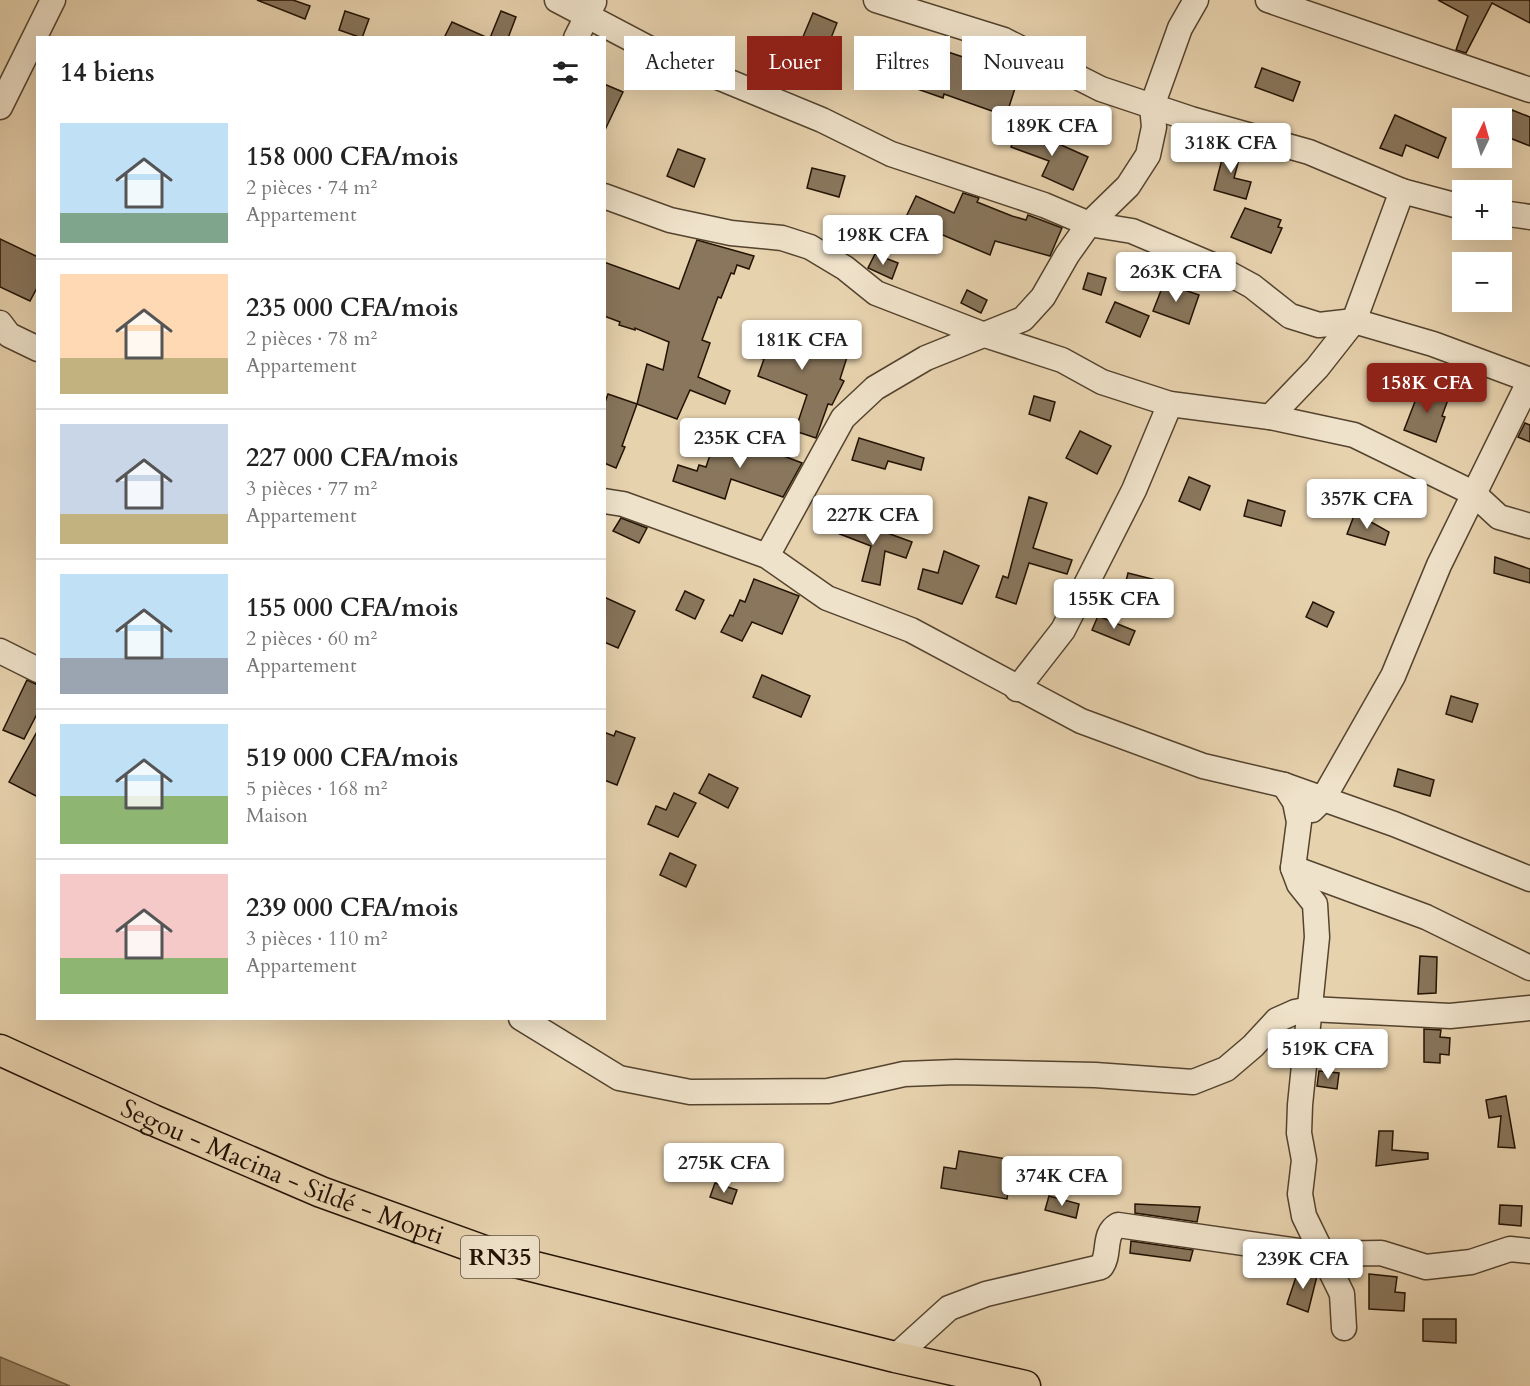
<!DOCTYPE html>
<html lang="fr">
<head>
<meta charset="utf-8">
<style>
  body { margin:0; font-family:Cardo,serif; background:#f2f2f2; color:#222; height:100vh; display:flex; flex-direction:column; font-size:22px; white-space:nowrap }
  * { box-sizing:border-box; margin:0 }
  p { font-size:20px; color:#767676 }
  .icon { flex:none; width:33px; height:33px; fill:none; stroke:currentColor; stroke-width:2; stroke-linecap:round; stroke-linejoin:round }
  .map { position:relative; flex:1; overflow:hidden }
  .panel { position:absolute; left:36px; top:36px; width:570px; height:984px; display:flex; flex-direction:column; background:#fff; border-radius:0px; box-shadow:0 6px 24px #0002 }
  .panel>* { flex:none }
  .top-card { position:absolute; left:624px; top:36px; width:570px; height:54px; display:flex; gap:12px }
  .needle { width:39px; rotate:5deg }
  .buttons { position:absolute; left:1452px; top:108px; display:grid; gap:12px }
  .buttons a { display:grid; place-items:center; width:60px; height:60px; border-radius:0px; background:#fff; box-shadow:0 6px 24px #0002; font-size:30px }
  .price { position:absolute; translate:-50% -51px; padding:0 14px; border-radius:6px; background:#fff; color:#222; font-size:20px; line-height:39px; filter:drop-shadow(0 2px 3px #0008) }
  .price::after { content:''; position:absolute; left:50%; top:36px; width:18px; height:14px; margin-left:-9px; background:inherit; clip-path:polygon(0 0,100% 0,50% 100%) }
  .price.on { background:#8f2418; color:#fff }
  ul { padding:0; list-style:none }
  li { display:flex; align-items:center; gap:18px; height:150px; padding:0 24px }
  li+li { border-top:2px solid #e0e0e0 }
  li span { display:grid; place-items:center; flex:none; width:168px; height:120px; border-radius:0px; color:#555 }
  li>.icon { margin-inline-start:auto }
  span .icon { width:72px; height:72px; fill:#fffc; stroke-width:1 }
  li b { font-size:26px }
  h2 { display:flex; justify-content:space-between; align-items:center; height:72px; padding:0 24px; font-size:26px }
  .tag { padding:0 21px; border-radius:0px; background:#fff; box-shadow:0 6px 24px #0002; font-size:21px; line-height:54px }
  .tag.on { background:#8f2418; color:#fff }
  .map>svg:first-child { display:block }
</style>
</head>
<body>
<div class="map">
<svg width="1530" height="1386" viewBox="0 0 1530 1386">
  <rect width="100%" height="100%" fill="#e7d2ae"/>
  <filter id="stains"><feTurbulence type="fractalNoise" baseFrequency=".00333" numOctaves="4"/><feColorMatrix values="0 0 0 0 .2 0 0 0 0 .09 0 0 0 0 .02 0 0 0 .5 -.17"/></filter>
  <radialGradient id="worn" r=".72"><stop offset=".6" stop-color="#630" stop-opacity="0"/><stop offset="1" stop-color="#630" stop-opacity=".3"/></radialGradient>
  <polygon fill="#a49174" stroke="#705f47" stroke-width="1.5" points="0,1357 70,1386 0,1386"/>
  <g fill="#89765c" stroke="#231303" stroke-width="1.5">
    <polygon points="257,0 293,0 310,6 305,19"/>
    <polygon points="1438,0 1530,0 1530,23 1492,3 1466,53 1456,50 1468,16"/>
    <polygon points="345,11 369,19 362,38 339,30"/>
    <polygon points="501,11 516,17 508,38 490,38"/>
    <polygon points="813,13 837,23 825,53 800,44"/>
    <polygon points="452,22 488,38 444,38"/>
    <polygon points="918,42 975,61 977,55 1021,70 1006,116 944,94 943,98 903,84"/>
    <polygon points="1262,68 1300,82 1293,101 1255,87"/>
    <polygon points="604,84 623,92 604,132"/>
    <polygon points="1512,110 1530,117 1530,146 1502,135"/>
    <polygon points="1395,115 1446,138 1438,158 1406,145 1402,156 1380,148"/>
    <polygon points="1019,126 1051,137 1050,140 1088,157 1073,190 1042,176 1049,161 1011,147"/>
    <polygon points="1226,144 1242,148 1234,178 1251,182 1246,199 1214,190"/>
    <polygon points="678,149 705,159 694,187 667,176"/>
    <polygon points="812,168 845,176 839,197 807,188"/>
    <polygon points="963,193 979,198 977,202 1012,216 1026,220 1028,215 1062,228 1050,256 995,241 990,255 905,219 916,196 954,213"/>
    <polygon points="1245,208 1281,220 1278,227 1282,228 1271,253 1231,237"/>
    <polygon points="0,239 38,257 38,286 30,301 0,287"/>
    <polygon points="697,240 754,256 749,269 737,265 734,274 731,273 721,298 718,297 702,340 710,343 698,377 730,391 725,404 690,390 677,419 637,404 647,364 663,370 669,342 635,328 635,330 619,325 620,322 604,316 604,262 679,289"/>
    <polygon points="875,254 898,263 892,279 868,268"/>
    <polygon points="1088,273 1106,278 1101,295 1083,289"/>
    <polygon points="1164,283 1199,295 1189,324 1153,311"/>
    <polygon points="967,290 987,300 981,313 961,303"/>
    <polygon points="1115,302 1149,316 1140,337 1106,322"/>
    <polygon points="760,323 804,339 805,337 849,351 840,379 844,381 832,405 828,404 816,438 795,431 807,395 758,376 764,359 748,356"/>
    <polygon points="1421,386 1449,397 1442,416 1445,417 1436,442 1404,430"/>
    <polygon points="608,394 637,404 622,446 625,447 616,468 604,463 604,405"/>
    <polygon points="1034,396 1055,402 1050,421 1029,414"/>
    <polygon points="1525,423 1530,425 1530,442 1518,437"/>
    <polygon points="718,431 802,463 783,497 731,479 725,499 673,481 678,465 697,471 699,465 706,467"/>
    <polygon points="1080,431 1111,446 1097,474 1066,458"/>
    <polygon points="859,438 924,458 921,470 888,461 885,469 852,460"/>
    <polygon points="1189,477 1210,486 1200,510 1179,501"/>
    <polygon points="1029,497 1047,503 1033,548 1072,560 1067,574 1029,563 1016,604 996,597 1003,576 1008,578"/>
    <polygon points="1248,500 1285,511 1281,526 1244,516"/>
    <polygon points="1355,513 1389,532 1385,545 1347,534"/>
    <polygon points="838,515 912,542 906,558 885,551 880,585 862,581 871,546 832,531"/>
    <polygon points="621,518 647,528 639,543 613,531"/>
    <polygon points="944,551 979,566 962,604 918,589 923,569 938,573"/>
    <polygon points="1495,557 1530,569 1530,583 1494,573"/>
    <polygon points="1128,573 1160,581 1156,598 1124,589"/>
    <polygon points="754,579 799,596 782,634 752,622 742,641 721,632 730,615 733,616 740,600 745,602"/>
    <polygon points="685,591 704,600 695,619 676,610"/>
    <polygon points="604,597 635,611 618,648 604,642"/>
    <polygon points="1313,602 1334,612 1327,627 1306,617"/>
    <polygon points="1098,616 1135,631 1129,645 1092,630"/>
    <polygon points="762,675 810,696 801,717 753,697"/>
    <polygon points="27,680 38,685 38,712 24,739 3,730"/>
    <polygon points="1451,696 1478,704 1472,722 1446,714"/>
    <polygon points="38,730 38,797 9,782"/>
    <polygon points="616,731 635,738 617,785 604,780 604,732 614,736"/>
    <polygon points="1398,769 1434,780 1430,796 1394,786"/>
    <polygon points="709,774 738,788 728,808 699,793"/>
    <polygon points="674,793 696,803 678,837 648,824 656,806 666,810"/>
    <polygon points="670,853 696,865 686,887 660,875"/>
    <polygon points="1420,956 1437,957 1436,993 1418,994"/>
    <polygon points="1424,1029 1441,1030 1440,1037 1450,1038 1449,1055 1440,1054 1440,1063 1424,1062"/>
    <polygon points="1319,1071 1339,1073 1337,1089 1317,1086"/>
    <polygon points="1506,1096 1507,1102 1515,1148 1498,1147 1501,1116 1489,1118 1486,1100"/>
    <polygon points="1379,1131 1393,1131 1392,1150 1428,1153 1428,1159 1376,1166"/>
    <polygon points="959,1151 1013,1160 1007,1199 941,1188 944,1167 956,1169"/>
    <polygon points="715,1183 737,1190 732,1204 710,1197"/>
    <polygon points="1049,1196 1079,1204 1076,1218 1045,1210"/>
    <polygon points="1135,1204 1200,1207 1197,1222 1135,1213"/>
    <polygon points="1500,1205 1522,1206 1521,1226 1499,1224"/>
    <polygon points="1131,1241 1193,1250 1190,1261 1130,1253"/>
    <polygon points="1299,1268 1315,1271 1317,1276 1308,1312 1287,1304"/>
    <polygon points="1369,1274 1397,1277 1395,1292 1405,1293 1404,1311 1369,1309"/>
    <polygon points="1423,1319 1456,1319 1456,1343 1423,1341"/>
  </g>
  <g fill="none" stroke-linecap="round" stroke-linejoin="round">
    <g stroke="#54432e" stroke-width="27">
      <g id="minor">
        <polyline points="557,0 652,50 822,120 891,154 1044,205 1089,224 1132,231 1217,267 1252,286 1290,316 1319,325 1354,321 1433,344 1530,380"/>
        <polyline points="876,0 1004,40 1101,89 1191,119 1309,152 1402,191 1462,207"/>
        <polyline points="1268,0 1530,90"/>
        <polyline points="576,38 594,2"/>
        <polyline points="0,107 53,0"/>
        <polyline points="604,196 670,220 731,233 782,238 810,247 845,268 876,293 982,334 1062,360 1102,382 1170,404 1270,417 1354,435 1473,493 1499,517 1530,526"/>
        <polyline points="1502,213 1530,217"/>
        <polyline points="0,323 9,335 38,349"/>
        <polyline points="1270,417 1317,368 1354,321 1402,191"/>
        <polyline points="604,501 623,504 767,556 827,598 911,630 1081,721 1203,766 1284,785 1394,824 1530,879"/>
        <polyline points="767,556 843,418 875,388 926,358 1023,319 1043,297 1067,255 1089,224 1128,186 1148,155 1154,127 1152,106 1180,28 1196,0"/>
        <polyline points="0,651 38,670"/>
        <polyline points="1017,689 1063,630 1134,490 1170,404"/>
        <polyline points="1284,785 1295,802 1299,822 1293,868 1299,884 1315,904 1317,937 1300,1105 1299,1133 1304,1160 1300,1194 1304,1216 1342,1294 1344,1328"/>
        <polyline points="1312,810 1323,799 1393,676 1439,565 1530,380"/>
        <polyline points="1293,868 1426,917 1530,968"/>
        <polyline points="521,1018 619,1078 690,1092 828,1091 904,1074 956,1072 1095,1075 1193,1082 1226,1069 1253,1046 1277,1020 1295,1012 1310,1009 1450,1016 1530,1008"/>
        <path d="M895,1357l54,-49 37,-14 115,-27c10,-13 1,-33 17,-42l202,29 61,-1 45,14 45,-5 39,-13 20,2"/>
      </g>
    </g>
    <g stroke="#231303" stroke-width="33">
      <g id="major">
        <path id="s1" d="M0,1050l153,70 168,72 194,70 380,95 130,29"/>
      </g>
    </g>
    <use href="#minor" stroke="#efe2ca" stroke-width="24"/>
    <use href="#major" stroke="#e7d2ae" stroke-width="30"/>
  </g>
  <g text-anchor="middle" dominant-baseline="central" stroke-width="6" stroke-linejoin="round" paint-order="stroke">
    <rect fill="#efe2ca" stroke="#60513f" stroke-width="1.5" x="461" y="1236" width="78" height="42" rx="4.5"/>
    <g font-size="24" font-weight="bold" fill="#231303">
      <text x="500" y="1257">RN35</text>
    </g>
    <g font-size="26" fill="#231303" stroke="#efe2ca">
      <text stroke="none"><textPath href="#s1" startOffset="308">Segou - Macina - Sildé - Mopti</textPath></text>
    </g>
  </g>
  <rect width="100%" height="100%" filter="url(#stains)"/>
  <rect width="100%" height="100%" fill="url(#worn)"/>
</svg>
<div class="buttons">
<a><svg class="needle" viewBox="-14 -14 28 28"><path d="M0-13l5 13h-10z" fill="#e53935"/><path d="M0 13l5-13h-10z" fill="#767676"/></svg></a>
<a>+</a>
<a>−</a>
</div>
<b class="price" style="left:1052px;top:157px">189K CFA</b>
<b class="price" style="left:1231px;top:174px">318K CFA</b>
<b class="price" style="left:883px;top:266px">198K CFA</b>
<b class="price" style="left:1176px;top:303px">263K CFA</b>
<b class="price" style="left:802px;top:371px">181K CFA</b>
<b class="price on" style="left:1427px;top:414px">158K CFA</b>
<b class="price" style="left:740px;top:469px">235K CFA</b>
<b class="price" style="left:1367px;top:530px">357K CFA</b>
<b class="price" style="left:873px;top:546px">227K CFA</b>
<b class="price" style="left:1114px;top:630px">155K CFA</b>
<b class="price" style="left:1328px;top:1080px">519K CFA</b>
<b class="price" style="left:724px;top:1194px">275K CFA</b>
<b class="price" style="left:1062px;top:1207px">374K CFA</b>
<b class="price" style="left:1303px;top:1290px">239K CFA</b>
<div class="top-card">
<a class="tag">Acheter</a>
<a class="tag on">Louer</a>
<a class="tag">Filtres</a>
<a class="tag">Nouveau</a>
</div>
<section class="panel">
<h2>14 biens<svg class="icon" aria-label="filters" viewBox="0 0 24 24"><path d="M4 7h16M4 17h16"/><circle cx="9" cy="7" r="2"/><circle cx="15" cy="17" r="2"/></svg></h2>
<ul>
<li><span style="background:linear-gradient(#bfe0f5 75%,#7fa58c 0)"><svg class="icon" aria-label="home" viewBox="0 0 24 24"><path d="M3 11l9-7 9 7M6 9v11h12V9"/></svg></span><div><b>158 000 CFA/mois</b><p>2 pièces · 74 m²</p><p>Appartement</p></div></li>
<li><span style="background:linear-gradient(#ffd9b3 70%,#c2b280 0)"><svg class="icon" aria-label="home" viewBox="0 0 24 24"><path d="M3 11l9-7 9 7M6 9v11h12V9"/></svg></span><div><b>235 000 CFA/mois</b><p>2 pièces · 78 m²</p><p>Appartement</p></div></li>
<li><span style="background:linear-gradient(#c9d6e8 75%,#c2b280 0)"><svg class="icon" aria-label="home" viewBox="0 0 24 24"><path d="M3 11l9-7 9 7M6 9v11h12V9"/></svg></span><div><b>227 000 CFA/mois</b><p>3 pièces · 77 m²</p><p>Appartement</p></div></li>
<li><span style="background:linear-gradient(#bfe0f5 70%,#9aa5b1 0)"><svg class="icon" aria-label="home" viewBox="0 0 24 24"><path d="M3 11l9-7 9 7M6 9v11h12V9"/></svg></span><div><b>155 000 CFA/mois</b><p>2 pièces · 60 m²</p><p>Appartement</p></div></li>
<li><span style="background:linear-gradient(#bfe0f5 60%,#8fb573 0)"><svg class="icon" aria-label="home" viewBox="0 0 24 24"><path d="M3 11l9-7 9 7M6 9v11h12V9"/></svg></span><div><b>519 000 CFA/mois</b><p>5 pièces · 168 m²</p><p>Maison</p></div></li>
<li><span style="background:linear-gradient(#f6c9c9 70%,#8fb573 0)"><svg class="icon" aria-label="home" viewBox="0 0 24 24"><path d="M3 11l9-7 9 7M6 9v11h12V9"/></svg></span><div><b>239 000 CFA/mois</b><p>3 pièces · 110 m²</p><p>Appartement</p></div></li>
</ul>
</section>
</div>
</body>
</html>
